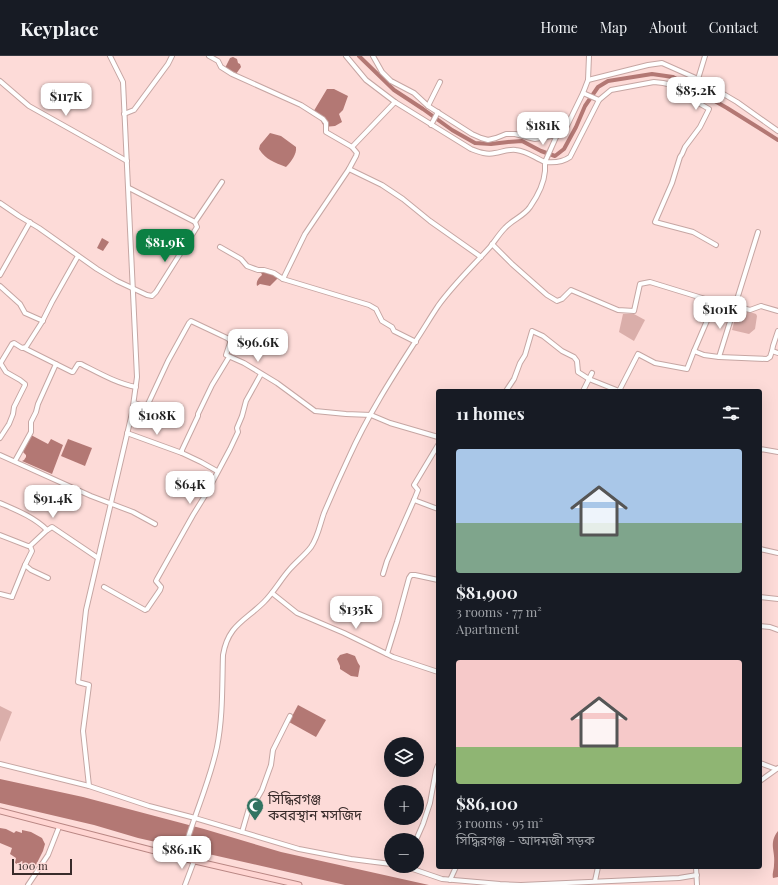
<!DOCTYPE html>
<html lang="en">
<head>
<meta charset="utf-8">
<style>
  body { margin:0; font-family:"Playfair Display","Noto Sans Bengali",serif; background:#20242c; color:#f1f3f6; height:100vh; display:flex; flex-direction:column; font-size:15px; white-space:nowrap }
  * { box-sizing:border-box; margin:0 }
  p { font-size:13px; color:#9ea1a6 }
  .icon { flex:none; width:22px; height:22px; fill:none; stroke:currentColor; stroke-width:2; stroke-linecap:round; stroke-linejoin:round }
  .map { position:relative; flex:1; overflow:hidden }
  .panel { position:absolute; left:436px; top:333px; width:326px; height:480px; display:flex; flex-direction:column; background:#171b24; border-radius:4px; box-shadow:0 4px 16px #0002 }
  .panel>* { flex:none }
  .tools { position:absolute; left:384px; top:681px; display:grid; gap:8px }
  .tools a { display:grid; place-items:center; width:40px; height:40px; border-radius:50%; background:#171b24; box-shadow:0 4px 16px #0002; font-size:20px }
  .scale { position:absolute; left:12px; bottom:10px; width:60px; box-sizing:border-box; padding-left:4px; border:2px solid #382b2a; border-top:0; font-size:11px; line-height:14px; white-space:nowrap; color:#382b2a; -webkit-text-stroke:3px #fddbd8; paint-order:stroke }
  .price { position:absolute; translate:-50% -34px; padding:0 9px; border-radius:8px; background:#fff; color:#222; font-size:13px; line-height:26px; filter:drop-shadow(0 1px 2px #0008) }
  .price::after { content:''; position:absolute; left:50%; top:24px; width:12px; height:9px; margin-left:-6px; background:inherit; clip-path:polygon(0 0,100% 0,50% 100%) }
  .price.current { background:#0b8043; color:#fff }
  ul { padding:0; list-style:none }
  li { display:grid; align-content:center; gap:8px; height:212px; padding:0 20px }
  li span { display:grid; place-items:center; height:124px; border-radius:4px; color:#555 }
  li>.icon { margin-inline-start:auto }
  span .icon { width:72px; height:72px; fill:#fffc; stroke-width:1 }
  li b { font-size:17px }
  h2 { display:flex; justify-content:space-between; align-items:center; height:48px; padding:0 20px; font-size:17px }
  header { display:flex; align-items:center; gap:24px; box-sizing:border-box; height:56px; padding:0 20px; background:#171b24; border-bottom:1px solid #363941 }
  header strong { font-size:19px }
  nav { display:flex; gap:22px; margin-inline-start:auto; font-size:14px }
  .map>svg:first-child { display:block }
</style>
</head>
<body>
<header>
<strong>Keyplace</strong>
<nav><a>Home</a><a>Map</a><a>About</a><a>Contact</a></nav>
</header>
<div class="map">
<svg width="778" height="829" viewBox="0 0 778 829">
  <rect width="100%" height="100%" fill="#fddbd8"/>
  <g fill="#daaeaa">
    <polygon points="737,255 746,257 747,255 756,258 757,260 755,273 749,278 732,274"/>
    <polygon points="623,258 634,258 645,264 634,285 619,276"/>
    <polygon points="0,650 12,656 0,686"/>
  </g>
  <g fill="#b37874">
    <polygon points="233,1 237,3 238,7 240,8 241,11 236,18 225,12 230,2"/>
    <path d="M327,33h7l14,7 -5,14 -4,4 3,8 -7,4 -11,1c-3,-7 -5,-9 -12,-13z"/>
    <path d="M270,77l11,3 15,11c1,7 -5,15 -10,20 -12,-5 -20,-7 -27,-18l1,-4z"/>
    <polygon points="102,182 109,186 103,195 97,192"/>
    <path d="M260,214l9,2 9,6 -8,8 -10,-2 -3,2c-1,-4 1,-8 5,-11z"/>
    <polygon points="31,379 48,388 51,383 63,389 52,418 22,405 24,404 26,401 26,399 23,396"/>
    <polygon points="68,383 92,392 85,410 61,400"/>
    <polygon points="347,597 355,600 358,607 360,610 358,621 351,620 340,613 340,610 337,603 340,599"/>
    <polygon points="298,649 326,664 316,681 289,666"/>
    <polygon points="0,723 83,741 204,773 281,796 429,829 345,829 138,782 94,769 0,747"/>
    <path d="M0,772l6,1 8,4 2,-2 6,2v-3l9,2 11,6 3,6 -2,7 -8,16c-9,2 -12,0 -20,-4l1,-5 -6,-4 2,-6 -12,-5z"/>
    <path d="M778,775v46l-5,1c-1,-5 1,-8 1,-13 2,-14 -6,-21 4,-34z"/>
  </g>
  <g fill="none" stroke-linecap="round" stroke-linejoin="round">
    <polyline stroke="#b37874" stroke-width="4" points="359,0 394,34 423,53 452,74 475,87 491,88 508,86 522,85 541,95 555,100 564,93 576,71 585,50 598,31 608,25 652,18 673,21 727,52 778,84"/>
    <g stroke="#c6a6a3" stroke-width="6">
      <g id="minor">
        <polyline points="209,0 218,5 221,11 232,18 301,49 323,63 326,67 326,76 352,91 357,97 356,100 349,113 382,129 403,143 430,165 481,201"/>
        <polyline points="373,0 382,16 391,25 414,37 428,50 472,78 481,82 488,84 496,82 506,78 515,78 535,83 557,79 564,76 583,37 588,24 589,0"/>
        <polyline points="698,23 705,0"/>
        <polyline points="588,24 648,9 662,7 698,23 737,46 778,75"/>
        <polyline points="0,25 29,50 127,105"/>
        <polyline points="583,37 599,44"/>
        <polyline points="428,50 440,26"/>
        <polyline points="124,58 134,54 168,8 172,0"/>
        <polyline points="431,69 438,56"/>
        <path d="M557,79l-12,27c9,1 18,0 25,-5l29,-57 12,-10 43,-8 9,1 9,2 16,12 21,12 -9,18 -15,20 -3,7 -2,3 -8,26 -17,39 38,10 23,13"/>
        <polyline points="352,91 395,46"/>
        <polyline points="349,113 305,178 283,223 369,249 376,253 382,265 392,271 394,275 416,286"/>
        <polyline points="129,132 195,166 222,126"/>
        <polyline points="0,147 19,160 39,172 97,213 117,225 147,239 152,240 156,236 197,171 195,166"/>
        <polyline points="492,188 512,208 547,239 557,245 562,243 571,234 618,254 634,255 640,228 650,226 715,246 716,245 750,254 761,250 778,255"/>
        <polyline points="220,191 241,203 247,210 258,214 264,214 274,217 283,223"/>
        <polyline points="0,219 30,166"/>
        <polyline points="0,230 20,248 25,257 43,265"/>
        <polyline points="778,275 773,290 772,295 778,297"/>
        <path d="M24,292l48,24h1l5,-8h3c18,9 35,19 55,23"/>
        <polyline points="694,295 715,246"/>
        <polyline points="719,301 767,303 770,301 772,295"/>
        <polyline points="0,308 12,288 14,287 22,292 26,291 42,266 52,246 78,200"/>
        <polyline points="506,335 514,323 520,307 525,299 532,275 543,280 562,295 574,301 577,305 578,316 589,323 619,335 638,298 655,307 687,313 694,295 704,299 719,301 758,176"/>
        <polyline points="583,335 592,317"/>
        <polyline points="134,347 144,350 148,348 168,305 189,267 191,265 227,282 230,284 230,287 226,299 244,307 277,327 315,355 346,358 371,359 390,367 438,381"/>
        <polyline points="127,377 182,397"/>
        <polyline points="0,382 9,368 13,358 14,351 25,329 25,328 20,324 6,316 1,308"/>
        <polyline points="438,389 414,429 418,434 414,444 438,453"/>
        <polyline points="760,393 778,396"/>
        <polyline points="0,399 91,440 133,456 155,468"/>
        <polyline points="15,405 31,376 31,366 36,356 38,348 56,308"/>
        <polyline points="217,415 201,406 182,397 182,394 198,360 198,358 212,329 229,301"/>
        <path d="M0,447c16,7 34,14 47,27"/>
        <polyline points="0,479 28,490 30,490 46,475 52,471 98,502"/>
        <polyline points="30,490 32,495 25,509 31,514 48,522"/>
        <polyline points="760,493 778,497"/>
        <polyline points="383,518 387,505 414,444"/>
        <polyline points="104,531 145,554 147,553 160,534 161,531 156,525 157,523 193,459 206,438 230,393 238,376 237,372 242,360 246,345 261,318"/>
        <polyline points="272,537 297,557 344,577 393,601 438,616"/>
        <polyline points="0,538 12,541"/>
        <polyline points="12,541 25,509"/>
        <polyline points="760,541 778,543"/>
        <polyline points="760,570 770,571 778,574"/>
        <polyline points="387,598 397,566 409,522 411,519 415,519 438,524"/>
        <polyline points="760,707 776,713"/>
        <polyline points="0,708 89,730 149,750 195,762 299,793 351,803 391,808"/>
        <polyline points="760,725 778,712"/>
        <polyline points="89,730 83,675 89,629 78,626 86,554 132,357 137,321 123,26 110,0"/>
        <polyline points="242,776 249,752 258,741 262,734 271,709 273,694 290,660"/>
        <polyline points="416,784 423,768 430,747 436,714 438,709"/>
        <path d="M182,802c4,-14 8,-27 13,-41 8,-23 17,-46 22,-70 6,-30 5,-61 6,-92 5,-30 22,-34 41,-53 10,-10 17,-23 26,-33 7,-8 15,-14 21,-22 7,-10 9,-23 13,-34 8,-19 16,-37 25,-56 18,-40 42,-78 66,-115 8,-12 15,-24 23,-36 15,-21 34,-39 52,-59 5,-6 9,-13 15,-19 7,-8 19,-12 25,-21 7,-10 14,-24 15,-36 0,-3 0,-6 0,-9 -10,-4 -18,-11 -29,-12 -8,-1 -14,2 -21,3 -9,2 -16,-1 -24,-4l-76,-47 -29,-22 -20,-24"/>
        <polyline points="404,810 442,823 500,828 521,829 679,822 697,819"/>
        <polyline points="696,811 697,829"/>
        <polyline points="450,824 456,811"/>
        <polyline points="595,825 598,811"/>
        <polyline points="28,829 48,799 59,771"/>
        <polyline points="185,829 194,805"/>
      </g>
    </g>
    <g stroke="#b98784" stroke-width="7">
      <polyline id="major" points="0,755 182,802 299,829"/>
    </g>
    <use href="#minor" stroke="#fff" stroke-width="4"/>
    <use href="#major" stroke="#ffd5d2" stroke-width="5"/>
  </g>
  <defs>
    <g id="mosque-pin" transform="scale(0.9)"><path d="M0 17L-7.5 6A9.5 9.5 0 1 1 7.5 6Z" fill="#327361" stroke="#fddbd8"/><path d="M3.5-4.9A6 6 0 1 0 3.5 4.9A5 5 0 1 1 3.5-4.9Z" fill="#fff"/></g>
  </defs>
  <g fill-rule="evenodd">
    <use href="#mosque-pin" x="255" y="750"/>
  </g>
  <g text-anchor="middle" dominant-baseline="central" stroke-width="3" stroke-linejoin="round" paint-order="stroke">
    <g font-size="14" fill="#382b2a" stroke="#fddbd8" text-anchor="start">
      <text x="268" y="742">সিদ্ধিরগঞ্জ<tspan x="268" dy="16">কবরস্থান মসজিদ</tspan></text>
    </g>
  </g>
</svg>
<div class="tools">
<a><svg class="icon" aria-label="layers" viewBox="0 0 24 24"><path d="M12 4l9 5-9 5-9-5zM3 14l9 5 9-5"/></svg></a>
<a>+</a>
<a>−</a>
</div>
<div class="scale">100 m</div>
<b class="price" style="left:696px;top:55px">$85.2K</b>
<b class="price" style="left:66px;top:61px">$117K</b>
<b class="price" style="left:543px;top:90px">$181K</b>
<b class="price current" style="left:165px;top:207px">$81.9K</b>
<b class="price" style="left:720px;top:274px">$101K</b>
<b class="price" style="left:258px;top:307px">$96.6K</b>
<b class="price" style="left:157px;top:380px">$108K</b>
<b class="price" style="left:190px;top:449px">$64K</b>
<b class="price" style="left:53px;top:463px">$91.4K</b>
<b class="price" style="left:356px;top:574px">$135K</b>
<b class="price" style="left:182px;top:814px">$86.1K</b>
<section class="panel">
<h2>11 homes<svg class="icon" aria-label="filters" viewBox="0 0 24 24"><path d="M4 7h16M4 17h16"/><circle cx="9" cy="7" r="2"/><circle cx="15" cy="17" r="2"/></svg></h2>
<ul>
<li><span style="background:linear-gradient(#a9c7e8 60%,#7fa58c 0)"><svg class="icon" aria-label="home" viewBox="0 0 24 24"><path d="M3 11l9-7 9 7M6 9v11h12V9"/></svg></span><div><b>$81,900</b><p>3 rooms · 77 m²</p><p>Apartment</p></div></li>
<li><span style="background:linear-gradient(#f6c9c9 70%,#8fb573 0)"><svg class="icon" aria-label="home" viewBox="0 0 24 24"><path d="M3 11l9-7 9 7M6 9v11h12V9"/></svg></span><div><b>$86,100</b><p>3 rooms · 95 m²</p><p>সিদ্ধিরগঞ্জ - আদমজী সড়ক</p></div></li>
</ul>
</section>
</div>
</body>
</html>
